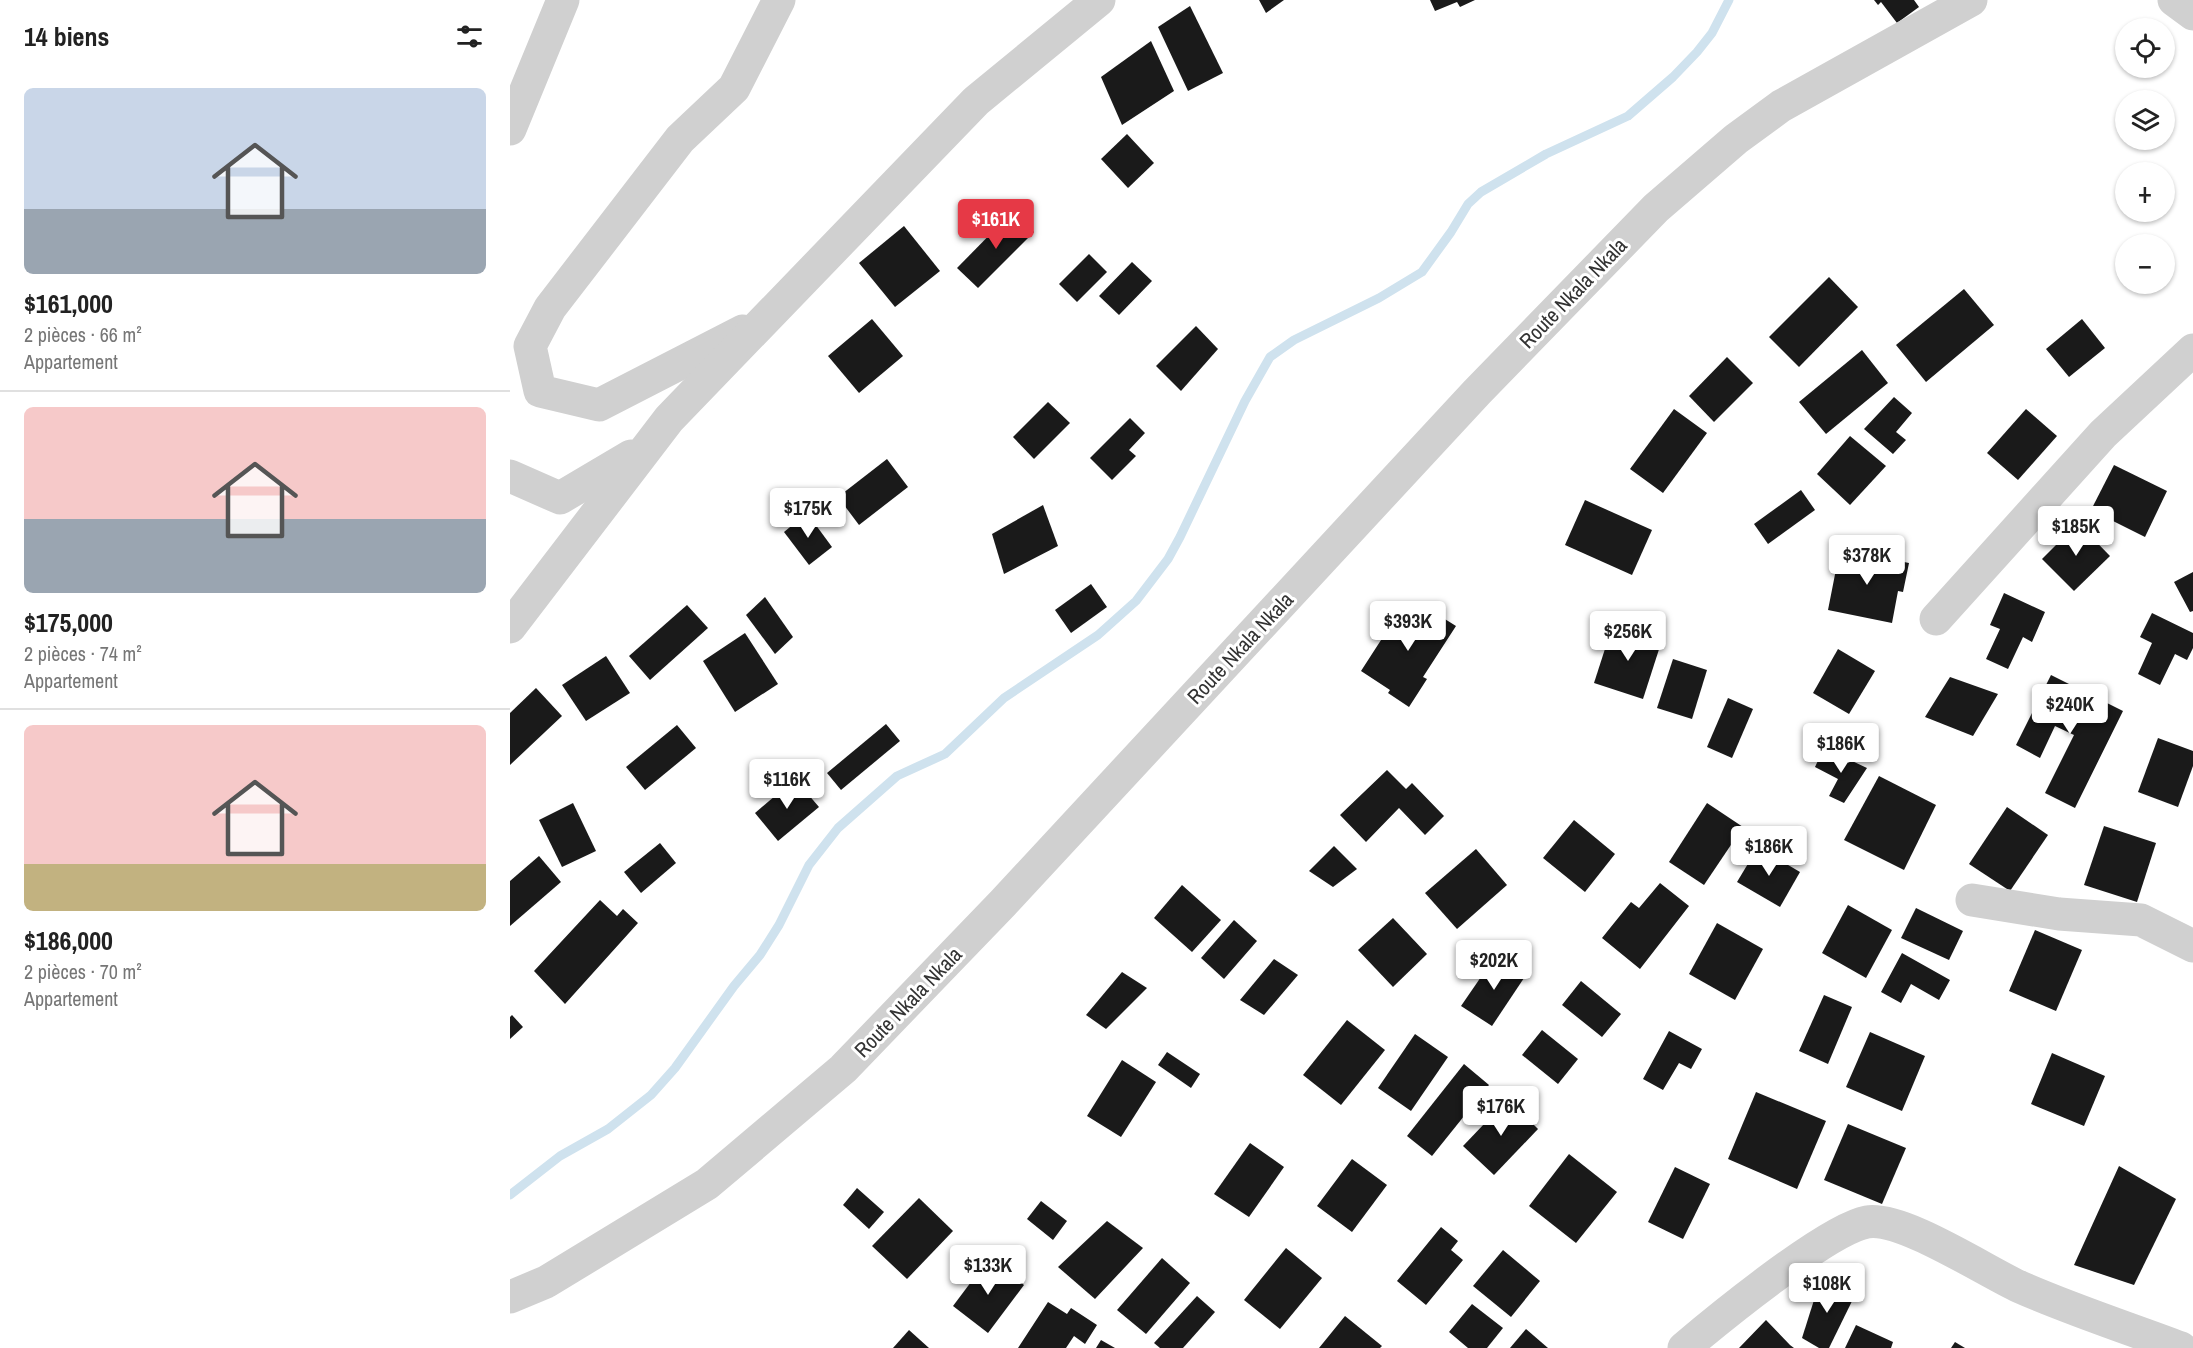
<!DOCTYPE html>
<html lang="fr">
<head>
<meta charset="utf-8">
<style>
  body { margin:0; font-family:"Archivo Narrow",sans-serif; background:#f2f2f2; color:#222; height:100vh; display:flex; flex-direction:column; font-size:22px; white-space:nowrap }
  * { box-sizing:border-box; margin:0 }
  p { font-size:20px; color:#767676 }
  .icon { flex:none; width:33px; height:33px; fill:none; stroke:currentColor; stroke-width:2; stroke-linecap:round; stroke-linejoin:round }
  .map { position:relative; flex:1; overflow:hidden }
  .side { display:flex; flex-direction:column; background:#fff; width:510px }
  .side>* { flex:none }
  .fabs { position:absolute; left:1605px; top:18px; display:grid; gap:12px }
  .fabs a { display:grid; place-items:center; width:60px; height:60px; border-radius:50%; background:#fff; box-shadow:0 2px 4px #0004; font-size:30px }
  .price { position:absolute; translate:-50% -51px; padding:0 14px; border-radius:6px; background:#fff; color:#222; font-size:20px; line-height:39px; filter:drop-shadow(0 2px 3px #0008) }
  .price::after { content:''; position:absolute; left:50%; top:36px; width:18px; height:14px; margin-left:-9px; background:inherit; clip-path:polygon(0 0,100% 0,50% 100%) }
  .price.on { background:#e63946; color:#fff }
  ul { padding:0; list-style:none }
  li { display:grid; align-content:center; gap:12px; height:318px; padding:0 24px }
  li+li { border-top:2px solid #e0e0e0 }
  li span { display:grid; place-items:center; height:186px; border-radius:9px; color:#555 }
  li>.icon { margin-inline-start:auto }
  span .icon { width:108px; height:108px; fill:#fffc; stroke-width:1 }
  li b { font-size:26px }
  h2 { display:flex; justify-content:space-between; align-items:center; height:72px; padding:0 24px; font-size:26px }
  main { display:flex; flex:1; min-height:0 }
  .map>svg:first-child { display:block }
</style>
</head>
<body>
<main>
<section class="side">
<h2>14 biens<svg class="icon" aria-label="filters" viewBox="0 0 24 24"><path d="M4 7h16M4 17h16"/><circle cx="9" cy="7" r="2"/><circle cx="15" cy="17" r="2"/></svg></h2>
<ul>
<li><span style="background:linear-gradient(#c9d6e8 65%,#9aa5b1 0)"><svg class="icon" aria-label="home" viewBox="0 0 24 24"><path d="M3 11l9-7 9 7M6 9v11h12V9"/></svg></span><div><b>$161,000</b><p>2 pièces · 66 m²</p><p>Appartement</p></div></li>
<li><span style="background:linear-gradient(#f6c9c9 60%,#9aa5b1 0)"><svg class="icon" aria-label="home" viewBox="0 0 24 24"><path d="M3 11l9-7 9 7M6 9v11h12V9"/></svg></span><div><b>$175,000</b><p>2 pièces · 74 m²</p><p>Appartement</p></div></li>
<li><span style="background:linear-gradient(#f6c9c9 75%,#c2b280 0)"><svg class="icon" aria-label="home" viewBox="0 0 24 24"><path d="M3 11l9-7 9 7M6 9v11h12V9"/></svg></span><div><b>$186,000</b><p>2 pièces · 70 m²</p><p>Appartement</p></div></li>
</ul>
</section>
<div class="map">
<svg width="1683" height="1348" viewBox="0 0 1683 1348">
  <rect width="100%" height="100%" fill="#fff"/>
  <g fill="none" stroke-linecap="round" stroke-linejoin="round">
    <polyline stroke="#cfe2ee" stroke-width="9" points="0,1195 50,1156 98,1129 141,1095 165,1068 224,986 250,955 269,925 299,865 328,828 387,776 435,754 494,698 588,635 626,601 658,559 670,537 735,401 760,357 784,340 869,298 912,272 941,232 958,204 971,192 1036,154 1118,116 1163,77 1187,52 1202,33 1219,0"/>
  </g>
  <g fill="#1a1a1a">
    <polygon points="749,0 774,0 756,13"/>
    <polygon points="920,0 965,0 950,7 947,2 925,11"/>
    <polygon points="1364,0 1404,0 1409,7 1387,23 1371,2 1368,5"/>
    <polygon points="680,6 713,73 678,91 648,27"/>
    <polygon points="641,41 664,91 612,125 591,77"/>
    <polygon points="617,134 644,163 618,188 591,159"/>
    <polygon points="503,211 524,232 468,288 447,268"/>
    <polygon points="394,226 430,271 385,307 349,263"/>
    <polygon points="579,254 597,272 567,302 549,284"/>
    <polygon points="622,262 642,281 609,315 589,296"/>
    <polygon points="1319,277 1348,307 1289,367 1259,337"/>
    <polygon points="1454,289 1484,325 1416,382 1386,345"/>
    <polygon points="362,319 393,356 349,393 318,356"/>
    <polygon points="1572,319 1595,348 1559,377 1536,349"/>
    <polygon points="686,326 708,349 671,391 646,366"/>
    <polygon points="1352,350 1378,383 1316,434 1289,402"/>
    <polygon points="1217,357 1243,383 1204,422 1179,396"/>
    <polygon points="1384,397 1402,413 1386,432 1396,440 1383,454 1354,429"/>
    <polygon points="538,402 560,423 524,459 503,437"/>
    <polygon points="1164,409 1197,433 1153,493 1120,469"/>
    <polygon points="1516,409 1547,436 1508,480 1477,453"/>
    <polygon points="620,418 635,433 619,450 626,456 602,480 580,458"/>
    <polygon points="1340,436 1376,466 1340,505 1307,474"/>
    <polygon points="377,459 398,487 349,525 328,497"/>
    <polygon points="1604,465 1657,491 1635,537 1581,510"/>
    <polygon points="1291,490 1305,510 1258,544 1244,524"/>
    <polygon points="1075,500 1142,530 1122,575 1055,545"/>
    <polygon points="533,505 548,546 494,574 482,534"/>
    <polygon points="297,513 322,547 299,565 274,532"/>
    <polygon points="1568,523 1600,556 1564,591 1532,559"/>
    <polygon points="1330,549 1399,563 1393,592 1388,591 1382,623 1318,610"/>
    <polygon points="1683,572 1683,611 1680,612 1664,582"/>
    <polygon points="581,584 597,607 561,633 545,610"/>
    <polygon points="1494,593 1535,612 1522,642 1513,637 1498,669 1476,659 1490,629 1480,625"/>
    <polygon points="255,597 283,637 265,654 236,615"/>
    <polygon points="906,601 946,626 913,677 917,679 899,707 878,693 880,690 851,671 893,606 901,610"/>
    <polygon points="177,605 198,628 140,680 119,656"/>
    <polygon points="1642,613 1683,633 1683,648 1677,660 1665,654 1650,685 1628,674 1642,643 1630,637"/>
    <polygon points="1103,624 1152,640 1133,699 1084,683"/>
    <polygon points="235,633 268,684 225,712 193,661"/>
    <polygon points="1328,649 1365,671 1339,714 1303,693"/>
    <polygon points="96,656 120,693 76,721 52,685"/>
    <polygon points="1163,659 1197,670 1182,719 1147,708"/>
    <polygon points="1541,675 1613,711 1565,808 1535,793 1564,735 1545,726 1530,758 1506,745"/>
    <polygon points="1440,677 1488,694 1463,736 1415,717"/>
    <polygon points="26,688 52,716 0,765 0,713"/>
    <polygon points="1218,698 1243,709 1222,758 1197,747"/>
    <polygon points="376,724 390,741 331,790 317,773"/>
    <polygon points="167,725 186,748 135,790 116,767"/>
    <polygon points="1648,738 1683,751 1683,766 1668,807 1628,792"/>
    <polygon points="1313,750 1339,763 1340,760 1357,768 1334,803 1319,796 1328,779 1305,767"/>
    <polygon points="877,770 896,789 902,783 934,816 915,835 889,808 856,842 830,815"/>
    <polygon points="1369,776 1426,805 1394,870 1334,840"/>
    <polygon points="285,779 309,807 268,841 245,813"/>
    <polygon points="63,803 86,851 52,867 29,820"/>
    <polygon points="1197,803 1233,827 1194,885 1159,862"/>
    <polygon points="1497,807 1538,835 1500,891 1459,864"/>
    <polygon points="1064,820 1105,854 1075,892 1033,858"/>
    <polygon points="1594,826 1646,843 1627,902 1574,885"/>
    <polygon points="150,843 166,863 131,893 114,872"/>
    <polygon points="824,846 847,869 823,887 799,871"/>
    <polygon points="1248,847 1290,872 1270,907 1227,882"/>
    <polygon points="966,849 997,885 947,929 915,893"/>
    <polygon points="29,856 51,882 0,926 0,881"/>
    <polygon points="1150,883 1179,906 1130,969 1092,938 1121,902 1129,908"/>
    <polygon points="672,885 711,920 682,952 644,918"/>
    <polygon points="90,900 107,916 113,909 128,923 55,1004 24,971"/>
    <polygon points="1338,905 1382,930 1356,978 1312,953"/>
    <polygon points="1406,908 1453,931 1439,960 1391,938"/>
    <polygon points="883,918 917,954 883,987 848,950"/>
    <polygon points="724,920 747,941 714,979 691,958"/>
    <polygon points="1207,923 1253,949 1225,1000 1179,974"/>
    <polygon points="1525,930 1572,950 1546,1011 1499,991"/>
    <polygon points="1392,953 1440,980 1429,1000 1401,984 1391,1003 1371,992"/>
    <polygon points="986,955 1016,975 982,1026 951,1006"/>
    <polygon points="764,959 788,975 754,1015 730,1000"/>
    <polygon points="612,972 637,988 596,1029 576,1015"/>
    <polygon points="1071,981 1111,1014 1092,1037 1052,1005"/>
    <polygon points="1314,995 1342,1007 1318,1064 1289,1051"/>
    <polygon points="2,1015 13,1027 0,1039 0,1017"/>
    <polygon points="837,1020 875,1050 831,1105 793,1075"/>
    <polygon points="1032,1030 1068,1059 1048,1084 1012,1055"/>
    <polygon points="1159,1031 1192,1049 1181,1069 1169,1063 1153,1090 1133,1079"/>
    <polygon points="1360,1032 1415,1056 1392,1111 1336,1087"/>
    <polygon points="905,1034 938,1057 901,1111 868,1088"/>
    <polygon points="657,1052 690,1074 681,1088 648,1065"/>
    <polygon points="1542,1053 1595,1076 1574,1126 1521,1104"/>
    <polygon points="612,1060 646,1082 611,1137 577,1116"/>
    <polygon points="954,1064 979,1085 922,1156 897,1136"/>
    <polygon points="1246,1092 1316,1121 1287,1189 1218,1159"/>
    <polygon points="998,1099 1028,1129 984,1175 953,1146"/>
    <polygon points="1338,1124 1396,1148 1372,1204 1314,1180"/>
    <polygon points="740,1143 774,1167 739,1217 704,1194"/>
    <polygon points="1059,1154 1107,1192 1066,1243 1019,1206"/>
    <polygon points="842,1159 877,1185 842,1232 807,1206"/>
    <polygon points="1609,1166 1666,1199 1624,1285 1564,1265"/>
    <polygon points="1165,1167 1200,1184 1173,1239 1138,1222"/>
    <polygon points="347,1188 374,1212 359,1229 333,1205"/>
    <polygon points="409,1198 443,1231 397,1279 362,1246"/>
    <polygon points="531,1201 557,1221 543,1240 517,1219"/>
    <polygon points="597,1221 633,1248 585,1299 548,1267"/>
    <polygon points="931,1227 948,1241 941,1250 953,1260 916,1305 887,1281"/>
    <polygon points="776,1248 812,1278 770,1329 734,1300"/>
    <polygon points="993,1250 1030,1281 1001,1317 963,1286"/>
    <polygon points="479,1258 514,1285 478,1333 443,1306"/>
    <polygon points="652,1258 680,1283 636,1334 607,1310"/>
    <polygon points="1310,1281 1346,1293 1319,1348 1309,1348 1292,1338"/>
    <polygon points="687,1296 705,1312 673,1348 650,1348 644,1343"/>
    <polygon points="538,1302 557,1314 561,1308 587,1325 575,1344 564,1336 556,1348 508,1348"/>
    <polygon points="962,1304 993,1328 977,1348 958,1348 939,1332"/>
    <polygon points="835,1316 872,1346 870,1348 809,1348"/>
    <polygon points="1256,1320 1280,1345 1284,1348 1229,1348"/>
    <polygon points="1346,1325 1383,1342 1381,1348 1335,1348"/>
    <polygon points="1016,1329 1038,1348 1000,1348"/>
    <polygon points="399,1330 419,1348 383,1348"/>
    <polygon points="591,1340 605,1348 586,1348"/>
    <polygon points="1445,1342 1455,1348 1441,1348"/>
  </g>
  <g fill="none" stroke-linecap="round" stroke-linejoin="round">
    <g stroke="#d0d0d0" stroke-width="33">
      <polyline points="1664,0 1683,14"/>
      <polyline points="0,129 53,0"/>
      <polyline points="233,331 89,405 30,391 20,346 40,308 170,139 224,88 269,0"/>
      <polyline points="0,476 50,498 121,456"/>
      <polyline points="1426,619 1593,434 1683,350"/>
      <polyline points="0,627 159,419 466,101 589,0"/>
      <polyline points="1462,900 1549,914 1631,920 1683,946"/>
      <polyline points="0,1297 36,1282 197,1184 333,1069 493,903 967,392 1146,208 1226,139 1271,106 1461,0"/>
      <path d="M1174,1348c33,-28 144,-119 183,-126 35,-6 118,49 153,65 52,23 108,41 161,61"/>
    </g>
  </g>
  <g text-anchor="middle" dominant-baseline="central" stroke-width="6" stroke-linejoin="round" paint-order="stroke">
    <g font-size="21" fill="#333" stroke="#fff">
      <text transform="translate(1063 293) rotate(-46)">Route Nkala Nkala</text>
      <text transform="translate(730 648) rotate(-47)">Route Nkala Nkala</text>
      <text transform="translate(398 1002) rotate(-46)">Route Nkala Nkala</text>
    </g>
  </g>
</svg>
<div class="fabs">
<a><svg class="icon" aria-label="locate" viewBox="0 0 24 24"><circle cx="12" cy="12" r="6"/><path d="M12 2v4M12 18v4M2 12h4M18 12h4"/></svg></a>
<a><svg class="icon" aria-label="layers" viewBox="0 0 24 24"><path d="M12 4l9 5-9 5-9-5zM3 14l9 5 9-5"/></svg></a>
<a>+</a>
<a>−</a>
</div>
<b class="price on" style="left:486px;top:250px">$161K</b>
<b class="price" style="left:298px;top:539px">$175K</b>
<b class="price" style="left:1566px;top:557px">$185K</b>
<b class="price" style="left:1357px;top:586px">$378K</b>
<b class="price" style="left:898px;top:652px">$393K</b>
<b class="price" style="left:1118px;top:662px">$256K</b>
<b class="price" style="left:1560px;top:735px">$240K</b>
<b class="price" style="left:1331px;top:774px">$186K</b>
<b class="price" style="left:277px;top:810px">$116K</b>
<b class="price" style="left:1259px;top:877px">$186K</b>
<b class="price" style="left:984px;top:991px">$202K</b>
<b class="price" style="left:991px;top:1137px">$176K</b>
<b class="price" style="left:478px;top:1296px">$133K</b>
<b class="price" style="left:1317px;top:1314px">$108K</b>
</div>
</main>
</body>
</html>
